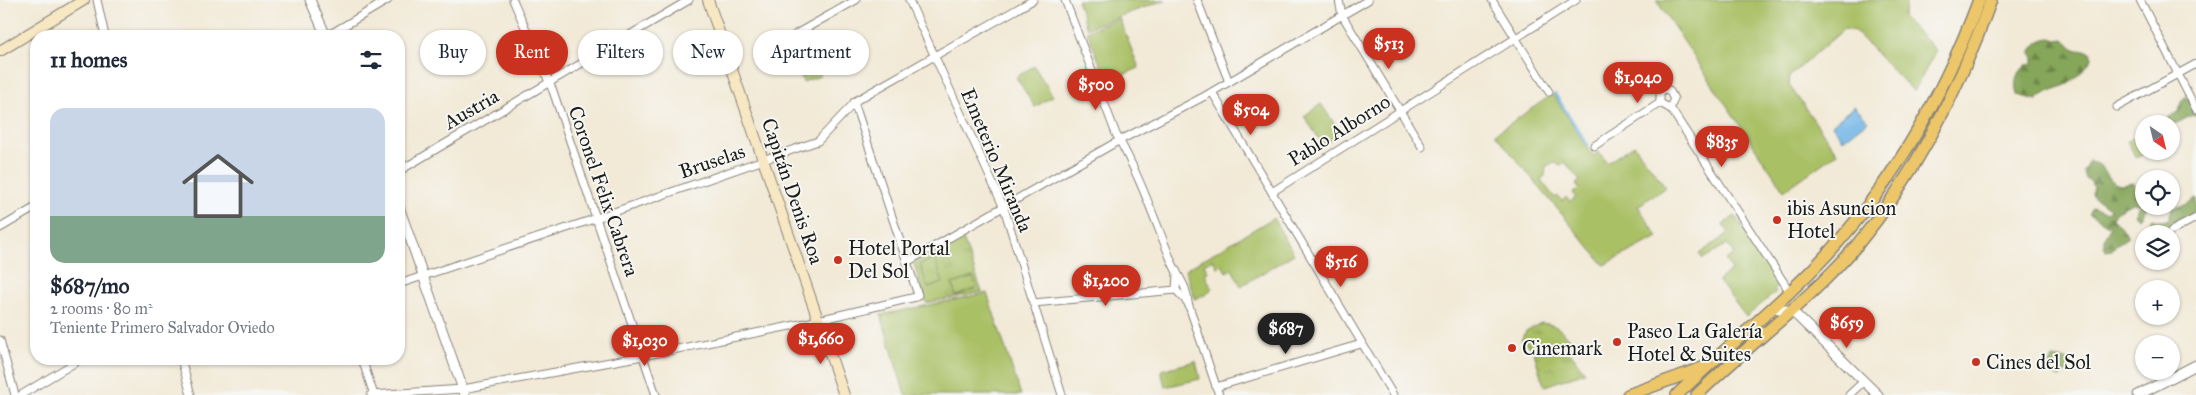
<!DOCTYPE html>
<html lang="en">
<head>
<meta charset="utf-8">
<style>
  body { margin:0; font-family:"IM FELL Great Primer",serif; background:#f2f2f3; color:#1f2937; height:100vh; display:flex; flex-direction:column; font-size:19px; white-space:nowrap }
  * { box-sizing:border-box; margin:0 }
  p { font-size:16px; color:#747a83 }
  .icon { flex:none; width:28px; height:28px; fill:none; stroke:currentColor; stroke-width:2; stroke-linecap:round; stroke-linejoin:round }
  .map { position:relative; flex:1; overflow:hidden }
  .details { position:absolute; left:30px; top:30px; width:375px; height:335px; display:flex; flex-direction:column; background:#fff; border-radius:20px; box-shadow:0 1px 4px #0004 }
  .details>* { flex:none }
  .guide { position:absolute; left:420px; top:30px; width:475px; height:45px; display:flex; gap:10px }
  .needle { width:32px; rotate:145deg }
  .controls { position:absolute; left:2135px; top:115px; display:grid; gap:10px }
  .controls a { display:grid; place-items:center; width:45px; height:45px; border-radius:50%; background:#fff; box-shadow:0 1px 4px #0004; font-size:25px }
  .price { position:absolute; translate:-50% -42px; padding:0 11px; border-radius:18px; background:#c8321e; color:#fff; font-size:16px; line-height:32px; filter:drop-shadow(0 1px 2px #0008) }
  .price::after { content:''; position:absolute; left:50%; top:30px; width:15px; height:11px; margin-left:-8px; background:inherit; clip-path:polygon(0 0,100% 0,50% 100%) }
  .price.on { background:#222; color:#fff }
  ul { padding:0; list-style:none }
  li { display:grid; align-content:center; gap:10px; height:265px; padding:0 20px }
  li+li { border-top:1px solid #e0e1e3 }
  li span { display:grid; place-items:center; height:155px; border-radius:15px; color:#555 }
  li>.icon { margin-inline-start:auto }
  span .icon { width:90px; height:90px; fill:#fffc; stroke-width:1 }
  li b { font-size:21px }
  h2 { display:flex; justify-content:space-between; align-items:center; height:60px; padding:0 20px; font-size:21px }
  .pill { padding:0 18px; border-radius:22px; background:#fff; box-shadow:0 1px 4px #0004; font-size:18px; line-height:45px }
  .pill.on { background:#c8321e; color:#fff }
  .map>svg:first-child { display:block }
</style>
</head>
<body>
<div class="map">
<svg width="2196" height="395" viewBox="0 0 2196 395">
  <defs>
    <pattern id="forest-firs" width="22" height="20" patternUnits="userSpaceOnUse" patternTransform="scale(1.25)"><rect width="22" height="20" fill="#86a65a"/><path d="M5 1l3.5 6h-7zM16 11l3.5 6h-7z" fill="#6d864a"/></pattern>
    <pattern id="park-tufts" width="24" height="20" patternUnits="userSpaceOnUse" patternTransform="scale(1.25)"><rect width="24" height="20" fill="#a9c065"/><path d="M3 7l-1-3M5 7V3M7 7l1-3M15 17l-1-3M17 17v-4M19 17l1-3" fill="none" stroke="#91a457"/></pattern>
  </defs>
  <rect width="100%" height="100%" fill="#f6f6f2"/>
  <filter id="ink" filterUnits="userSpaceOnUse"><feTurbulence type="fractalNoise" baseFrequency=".02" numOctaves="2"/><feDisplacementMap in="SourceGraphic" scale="10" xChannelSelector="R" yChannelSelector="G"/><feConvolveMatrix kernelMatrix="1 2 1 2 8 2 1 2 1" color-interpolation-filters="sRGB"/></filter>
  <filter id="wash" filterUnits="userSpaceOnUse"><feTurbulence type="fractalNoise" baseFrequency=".0096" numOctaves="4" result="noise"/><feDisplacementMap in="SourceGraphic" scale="20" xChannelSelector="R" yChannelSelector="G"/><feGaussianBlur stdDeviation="1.12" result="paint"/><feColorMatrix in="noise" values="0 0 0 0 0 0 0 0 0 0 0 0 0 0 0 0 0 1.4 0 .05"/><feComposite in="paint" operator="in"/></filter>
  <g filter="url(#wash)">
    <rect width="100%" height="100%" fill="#f2e9d6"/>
    <g fill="#a9c065" stroke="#626e40" fill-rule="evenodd">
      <polygon points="1077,0 1165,0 1087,28"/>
      <polygon points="1656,0 1907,0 1903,18 1936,50 1914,92 1855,31 1844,29 1790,76 1789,85 1837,153 1784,191"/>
      <polygon points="1119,18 1139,68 1107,81 1087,31"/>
      <polygon points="807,39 820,76 803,82 790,45"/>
      <polygon points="1034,66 1053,96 1035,107 1016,77"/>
      <path d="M1553,94l40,62 6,-4 8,11 27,-18 32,42 -28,19 20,31 -54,28 -109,-131zM1565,162l15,19 -4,3 3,4 -6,5 3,4 -6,5 -4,-5 -4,4 -4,-5 -3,2 -14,-18 4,-4 1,-10 8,-3 7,2z"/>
      <polygon points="1321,104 1341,133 1323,145 1304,116"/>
      <polygon points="2144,132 2144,151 2149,151 2136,158 2127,141"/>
      <polygon points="1735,216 1780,284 1774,289 1776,292 1746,317 1718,280 1732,270 1725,260 1734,254 1727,244 1703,259 1699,254 1729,233 1723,224"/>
      <polygon points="1273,218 1294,254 1241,286 1232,269 1226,272 1222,265 1217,267 1213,259 1204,264 1208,272 1205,274 1212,289 1205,295 1195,299 1185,270"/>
      <polygon points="936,259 943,283 927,288 920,264"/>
      <polygon points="974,277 978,288 956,296 952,284"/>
      <polygon points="987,293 1021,395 905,395 881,315"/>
      <polygon points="1196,361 1200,379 1165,387 1161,370"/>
    </g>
    <g fill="url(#forest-firs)" stroke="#51613b">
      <path d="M2051,38l6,2 7,-1c8,7 10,13 21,11l6,3 1,6c-3,5 -18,22 -24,25 -10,5 -23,7 -31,16l-20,-5c-4,-13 0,-21 9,-30l7,-1v-6l-3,-5c5,-10 10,-14 21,-15z"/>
      <path d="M2185,97l6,1 5,6v14l-1,-3c-10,2 -15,9 -25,9l-3,-6 12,-6 2,-10z"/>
      <path d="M2089,161c18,1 17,23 32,24 4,0 9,-2 13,-2l3,6 7,4v13h4l-9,12 -5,-3 5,-11 -5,-2 -19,10 -3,6 13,13 3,6 -12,8 -4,5 -6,1c-5,-11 0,-15 4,-25l-21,-13 3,-6 13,5 6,-2c-6,-7 -14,-8 -19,-16l1,-6 -2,-6 -5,-3 -3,-7z"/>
      <polygon points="2196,198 2196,214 2178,222 2171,235 2171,234 2156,234 2148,223 2151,219 2162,221 2169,219 2172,208 2185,205"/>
      <polygon points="2053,358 2069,360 2070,369 2060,377 2052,375 2048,366"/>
    </g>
    <g fill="url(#park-tufts)" stroke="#626e40" fill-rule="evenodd">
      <path d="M962,236l20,56 -56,11 -12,-39 1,-2zM935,259l8,24 -15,5 -8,-24zM973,277l4,11 -21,8 -4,-12z"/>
      <path d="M1541,323c18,1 25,11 36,25l-7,4 15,20 -40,14c-9,-15 -6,-38 -24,-46l5,-9z"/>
    </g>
    <polygon fill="#71b5e6" stroke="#466881" points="1854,106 1868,121 1843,140 1832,125"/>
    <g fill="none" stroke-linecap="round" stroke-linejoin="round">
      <polyline stroke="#71b5e6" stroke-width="2.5" points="1555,94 1588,145"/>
    </g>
  </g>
  <g filter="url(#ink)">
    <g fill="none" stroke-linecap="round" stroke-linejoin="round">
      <g stroke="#878279" stroke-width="9">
        <g id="minor">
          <polyline points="97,0 105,36"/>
          <polyline points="513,0 553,91 656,395"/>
          <polyline points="909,0 1004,208 1062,395"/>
          <path d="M1065,0l51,134c23,40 38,84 55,126 6,15 17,27 17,43"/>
          <polyline points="1197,0 1229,82"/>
          <polyline points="1339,0 1342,15 1422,147"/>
          <polyline points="1492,0 1549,92"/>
          <polyline points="2140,0 2196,109"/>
          <polyline points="796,34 856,0"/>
          <polyline points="327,36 388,0"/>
          <polyline points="1212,92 1393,395"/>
          <polyline points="1660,103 1660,93 1664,89 1669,90 1674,99 1670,108"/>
          <polyline points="2117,107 2196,64"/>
          <polyline points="1594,146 1660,103 1671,109 1790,292"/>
          <polyline points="399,171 689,0"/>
          <polyline points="1272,192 1576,0"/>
          <polyline points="0,228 36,207"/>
          <polyline points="2171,231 2196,218"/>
          <polyline points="907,262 1113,144 1205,96 1368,0"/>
          <polyline points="1177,274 1176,290 1188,303 1219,395"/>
          <polyline points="399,284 588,221 818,141 857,100 1033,0"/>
          <polyline points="1033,303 1176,290"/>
          <polyline points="0,340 15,395"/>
          <polyline points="181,359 191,395"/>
          <polyline points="362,359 374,395"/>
          <polyline points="1216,387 1361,344"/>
          <polyline points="21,395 81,359"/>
          <polyline points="371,395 463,389 643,356 810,322 916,297 918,295 854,102"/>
          <polyline points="1849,395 1864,381"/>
        </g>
      </g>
      <g stroke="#878279" stroke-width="11">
        <g id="tertiary">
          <polyline points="310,0 326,36"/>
          <polyline points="399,207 465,395"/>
          <polyline points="1773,308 1792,311 1878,395"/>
          <polyline points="2138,395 2196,365"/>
        </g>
      </g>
      <g stroke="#878279" stroke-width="12">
        <g id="secondary">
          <polyline points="708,0 844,395"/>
          <polyline points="0,51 84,0"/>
        </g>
      </g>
      <g stroke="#878279" stroke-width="14">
        <polyline id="primary" points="1628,395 1705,367"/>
      </g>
      <g stroke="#878279" stroke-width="14">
        <g id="trunk">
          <path d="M1677,395c46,-45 97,-85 141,-131 72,-75 125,-168 161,-264"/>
          <path d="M1697,395c52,-52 113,-94 160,-150 59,-71 103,-158 134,-245"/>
        </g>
      </g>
      <use href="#minor" stroke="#fff" stroke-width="7"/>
      <use href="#tertiary" stroke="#fff" stroke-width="9"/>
      <use href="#secondary" stroke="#f7e8c3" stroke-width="10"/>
      <use href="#primary" stroke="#ecc669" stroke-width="11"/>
      <use href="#trunk" stroke="#ecc669" stroke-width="11"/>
    </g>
  </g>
  <g fill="#c8321e" stroke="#f6f6f2" stroke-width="2">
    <circle cx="1777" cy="220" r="5"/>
    <circle cx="838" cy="260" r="5"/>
    <circle cx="1617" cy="342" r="5"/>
    <circle cx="1512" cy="348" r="5"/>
    <circle cx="1976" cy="362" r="5"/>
  </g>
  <g text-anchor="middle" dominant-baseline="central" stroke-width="4" stroke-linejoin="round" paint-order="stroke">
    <g font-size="20" fill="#1c1c1c" stroke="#f6f6f2">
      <text transform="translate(471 109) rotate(-30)">Austria</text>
      <text transform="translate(1339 130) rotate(-32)">Pablo Alborno</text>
      <text transform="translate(997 160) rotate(67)">Emeterio Miranda</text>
      <text transform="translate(712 161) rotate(-19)">Bruselas</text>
      <text transform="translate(604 191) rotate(71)">Coronel Felix Cabrera</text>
      <text transform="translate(793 191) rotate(71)">Capitán Denis Roa</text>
    </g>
    <g font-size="20" fill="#1c1c1c" stroke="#f6f6f2" text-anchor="start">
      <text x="1787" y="208">ibis Asuncion<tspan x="1787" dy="23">Hotel</tspan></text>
      <text x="848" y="248">Hotel Portal<tspan x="848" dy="23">Del Sol</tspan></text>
      <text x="1627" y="331">Paseo La Galería<tspan x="1627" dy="23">Hotel &amp; Suites</tspan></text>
      <text x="1522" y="348">Cinemark</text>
      <text x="1986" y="362">Cines del Sol</text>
    </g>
  </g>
</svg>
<div class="controls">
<a><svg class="needle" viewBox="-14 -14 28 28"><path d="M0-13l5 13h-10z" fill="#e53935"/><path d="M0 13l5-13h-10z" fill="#747a83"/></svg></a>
<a><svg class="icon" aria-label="locate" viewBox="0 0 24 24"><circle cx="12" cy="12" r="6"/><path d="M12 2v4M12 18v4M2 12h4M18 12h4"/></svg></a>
<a><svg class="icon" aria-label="layers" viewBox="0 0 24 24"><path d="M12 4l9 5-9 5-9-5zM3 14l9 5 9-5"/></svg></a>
<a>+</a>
<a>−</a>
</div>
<b class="price" style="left:1389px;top:70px">$513</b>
<b class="price" style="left:1638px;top:104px">$1,040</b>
<b class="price" style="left:1096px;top:111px">$500</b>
<b class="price" style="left:1251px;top:136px">$504</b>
<b class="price" style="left:1722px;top:168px">$835</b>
<b class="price" style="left:1341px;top:288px">$516</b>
<b class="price" style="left:1106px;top:307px">$1,200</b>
<b class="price" style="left:1847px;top:349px">$659</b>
<b class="price on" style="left:1286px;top:355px">$687</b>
<b class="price" style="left:821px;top:365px">$1,660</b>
<b class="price" style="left:645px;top:367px">$1,030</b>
<div class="guide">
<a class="pill">Buy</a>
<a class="pill on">Rent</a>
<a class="pill">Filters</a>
<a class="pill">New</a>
<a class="pill">Apartment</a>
</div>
<section class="details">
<h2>11 homes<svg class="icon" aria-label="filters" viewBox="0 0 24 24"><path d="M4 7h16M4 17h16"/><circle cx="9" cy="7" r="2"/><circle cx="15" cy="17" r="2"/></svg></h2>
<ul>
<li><span style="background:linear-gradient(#c9d6e8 70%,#7fa58c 0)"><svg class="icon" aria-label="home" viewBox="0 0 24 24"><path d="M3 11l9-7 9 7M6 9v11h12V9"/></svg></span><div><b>$687/mo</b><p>2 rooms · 80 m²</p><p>Teniente Primero Salvador Oviedo</p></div></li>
</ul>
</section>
</div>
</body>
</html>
